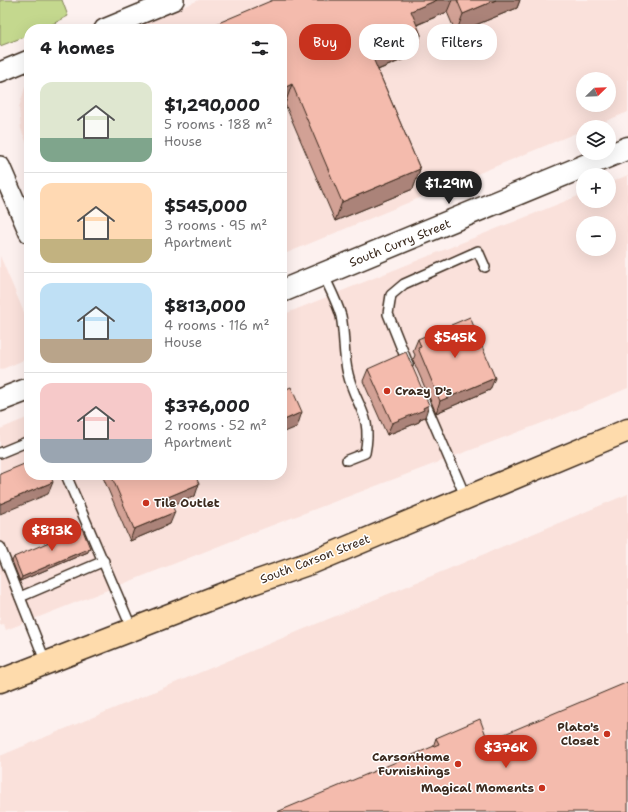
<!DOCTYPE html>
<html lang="en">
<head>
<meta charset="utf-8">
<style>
  body { margin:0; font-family:"Shantell Sans",sans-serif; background:#f6f6f6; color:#202124; height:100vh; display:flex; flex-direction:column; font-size:15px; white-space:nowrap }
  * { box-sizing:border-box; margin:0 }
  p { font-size:13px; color:#757577 }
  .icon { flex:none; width:22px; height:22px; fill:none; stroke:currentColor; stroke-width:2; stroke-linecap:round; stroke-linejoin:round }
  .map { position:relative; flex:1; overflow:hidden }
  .panel { position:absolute; left:24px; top:24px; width:263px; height:456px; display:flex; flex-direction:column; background:#fff; border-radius:16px; box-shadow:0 4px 16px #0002 }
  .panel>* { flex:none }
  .banner { position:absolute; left:299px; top:24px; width:269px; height:36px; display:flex; gap:8px }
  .needle { width:26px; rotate:67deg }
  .buttons { position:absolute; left:576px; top:72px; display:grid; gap:8px }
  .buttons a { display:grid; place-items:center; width:40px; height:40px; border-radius:50%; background:#fff; box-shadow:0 4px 16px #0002; font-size:20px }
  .price { position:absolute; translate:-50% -34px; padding:0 9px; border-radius:14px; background:#c8321e; color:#fff; font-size:13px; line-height:26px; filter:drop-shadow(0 1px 2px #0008) }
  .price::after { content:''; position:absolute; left:50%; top:24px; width:12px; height:9px; margin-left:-6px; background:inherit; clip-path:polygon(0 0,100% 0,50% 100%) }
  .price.on { background:#222; color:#fff }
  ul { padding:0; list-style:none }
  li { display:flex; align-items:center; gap:12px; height:100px; padding:0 16px }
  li+li { border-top:1px solid #e0e0e0 }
  li span { display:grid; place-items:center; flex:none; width:112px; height:80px; border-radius:12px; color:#555 }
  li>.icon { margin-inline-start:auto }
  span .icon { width:48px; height:48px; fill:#fffc; stroke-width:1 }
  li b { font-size:17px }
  h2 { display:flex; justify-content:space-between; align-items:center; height:48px; padding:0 16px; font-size:17px }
  .tag { padding:0 14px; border-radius:16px; background:#fff; box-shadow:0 4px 16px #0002; font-size:14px; line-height:36px }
  .tag.on { background:#c8321e; color:#fff }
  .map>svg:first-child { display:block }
</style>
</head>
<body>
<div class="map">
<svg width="628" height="812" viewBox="0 0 628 812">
  <rect width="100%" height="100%" fill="#fdf1ef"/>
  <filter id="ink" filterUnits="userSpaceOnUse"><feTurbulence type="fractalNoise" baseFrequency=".025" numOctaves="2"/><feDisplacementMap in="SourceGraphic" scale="8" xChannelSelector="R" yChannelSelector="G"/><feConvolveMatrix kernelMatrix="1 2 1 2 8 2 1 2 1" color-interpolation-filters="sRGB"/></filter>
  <g filter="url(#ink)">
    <g fill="#fae1db" fill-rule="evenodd">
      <path d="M199,0h429v112l-37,15h-8v3l-301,125v-226h-152zM583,79h26v26h-26z"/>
      <polygon points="29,81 29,149 21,129 19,108 25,87"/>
      <path d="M628,175v213l-70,29 -301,114 -251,99 -2,-6 -4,1v-196l29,-12v58h253v-160l301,-121v7h26v-18zM583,223h26v26h-26z"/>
      <polygon points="0,256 29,324 29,358 0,370"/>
      <polygon points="628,494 628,812 0,812 0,756"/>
    </g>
    <polygon fill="#c4d88e" stroke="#808156" points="0,0 62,0 68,16 43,29 29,29 29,35 0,46"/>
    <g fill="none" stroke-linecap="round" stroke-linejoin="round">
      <g stroke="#3b2a1e" stroke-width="12">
        <g id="service">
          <path d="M323,274c6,13 14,28 18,42 4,19 2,39 7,58 8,34 25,40 17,79l-18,7"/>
          <polyline points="408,364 388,314 391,295 404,284 478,251 485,267"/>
          <polyline points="423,398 466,498"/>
          <polyline points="0,453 29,441"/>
          <polyline points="66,475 132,629"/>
          <polyline points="0,547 46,663"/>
          <polyline points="20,597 104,561"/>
        </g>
      </g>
      <g stroke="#3b2a1e" stroke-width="22">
        <g id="minor">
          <polyline points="104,29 174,0"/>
          <polyline points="0,72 29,60"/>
          <polyline points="0,166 29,233"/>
        </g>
      </g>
      <g stroke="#3b2a1e" stroke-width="25">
        <g id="tertiary">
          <polyline points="282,291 628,148"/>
          <polyline points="0,400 29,389"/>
        </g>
      </g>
      <g stroke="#3b2a1e" stroke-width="25">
        <polyline id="primary" points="0,681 244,586 313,562 628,430"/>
      </g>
      <use href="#service" stroke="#fff" stroke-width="9"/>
      <use href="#minor" stroke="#fff" stroke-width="19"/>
      <use href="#tertiary" stroke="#fff" stroke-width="22"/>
      <use href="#primary" stroke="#fedbac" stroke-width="22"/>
    </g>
    <g fill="#d2a195" stroke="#3b2a1e">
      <polygon points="273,0 520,0 517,8 456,33 447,12 417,25 421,35 414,55 378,70 420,169 413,189 335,221 285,104 282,105 282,29"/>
      <polygon points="418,339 490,390 436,413 413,360 415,355 413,351"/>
      <polygon points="368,369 425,417 420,419 419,422 387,435 363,381"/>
      <polygon points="102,475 195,475 195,496 172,506 170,524 130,541"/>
      <polygon points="88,552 20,581 12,561 14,557"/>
      <polygon points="436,738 488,741 628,812 433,747"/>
    </g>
    <g fill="#ab8379" stroke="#3b2a1e">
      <polygon points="437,0 452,0 447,12 404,30 411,11"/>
      <polygon points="496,0 520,0 517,8 456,33 463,14"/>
      <polygon points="421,35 414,55 365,75 372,56"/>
      <polygon points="292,84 285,104 282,105 282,89"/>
      <polygon points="420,169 413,189 335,221 342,202"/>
      <polygon points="495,378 490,390 436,413 440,401"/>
      <polygon points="429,405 425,417 420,419 419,422 387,435 392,423"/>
      <polygon points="302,412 297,427 282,433 282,421"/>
      <polygon points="53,482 48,494 0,514 0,504"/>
      <polygon points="199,484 195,496 164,509 168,497"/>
      <polygon points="175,512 170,524 130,541 134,529"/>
      <polygon points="90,548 88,552 20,581 22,577"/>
    </g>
    <g fill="#f4bbad" stroke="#3b2a1e">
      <polygon points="273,0 437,0 411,11 421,35 372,56 420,169 342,202 292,84 282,89 282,29 204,29"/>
      <polygon points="457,0 496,0 463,14"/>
      <polygon points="470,317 495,378 440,401 418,348 421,347 418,339"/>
      <polygon points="406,352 429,405 423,408 424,410 392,423 368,369"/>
      <polygon points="291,387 302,412 282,421 282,391"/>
      <polygon points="29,462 29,475 50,475 53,482 0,504 0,474"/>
      <polygon points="111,475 195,475 199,484 168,497 175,512 134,529"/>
      <polygon points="82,528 90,548 22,577 14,557"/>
      <polygon points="628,682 628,812 277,812 439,744 436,738 480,719 488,741"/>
    </g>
  </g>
  <g fill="#c8321e" stroke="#fff" stroke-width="1.5">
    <circle cx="387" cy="391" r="4"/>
    <circle cx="146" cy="503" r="4"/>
    <circle cx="607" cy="734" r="4"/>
    <circle cx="458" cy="764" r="4"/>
    <circle cx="542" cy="788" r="4"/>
  </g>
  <g text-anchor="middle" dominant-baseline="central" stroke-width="3" stroke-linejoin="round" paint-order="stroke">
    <g font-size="12" fill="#3b2a1e" stroke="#fff">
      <text transform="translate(400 243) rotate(-22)">South Curry Street</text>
      <text transform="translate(315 559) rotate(-21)">South Carson Street</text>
    </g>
    <g font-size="12" font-weight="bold" fill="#3b2a1e" stroke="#fff" text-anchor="end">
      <text x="395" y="391" text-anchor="start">Crazy D's</text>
      <text x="154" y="503" text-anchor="start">Tile Outlet</text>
      <text x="599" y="727">Plato's<tspan x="599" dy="14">Closet</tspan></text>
      <text x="450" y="757">CarsonHome<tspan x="450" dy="14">Furnishings</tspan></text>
      <text x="534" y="788">Magical Moments</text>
    </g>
  </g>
</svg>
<div class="buttons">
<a><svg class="needle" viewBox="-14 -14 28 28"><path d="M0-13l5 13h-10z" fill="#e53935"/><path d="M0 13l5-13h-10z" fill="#757577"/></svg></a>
<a><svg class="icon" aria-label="layers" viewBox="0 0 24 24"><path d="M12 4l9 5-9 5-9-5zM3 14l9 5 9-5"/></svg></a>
<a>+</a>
<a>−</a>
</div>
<b class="price on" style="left:449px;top:205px">$1.29M</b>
<b class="price" style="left:455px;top:359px">$545K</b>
<b class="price" style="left:52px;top:552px">$813K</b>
<b class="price" style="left:506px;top:769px">$376K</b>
<div class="banner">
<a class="tag on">Buy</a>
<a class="tag">Rent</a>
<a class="tag">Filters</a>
</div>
<section class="panel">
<h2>4 homes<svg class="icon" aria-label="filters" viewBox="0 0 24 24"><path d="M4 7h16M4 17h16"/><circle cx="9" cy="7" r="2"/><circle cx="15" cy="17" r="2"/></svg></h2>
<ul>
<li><span style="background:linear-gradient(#dfe7d0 70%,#7fa58c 0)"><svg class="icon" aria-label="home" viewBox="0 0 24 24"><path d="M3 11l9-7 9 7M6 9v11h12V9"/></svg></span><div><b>$1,290,000</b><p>5 rooms · 188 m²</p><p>House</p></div></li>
<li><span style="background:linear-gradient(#ffd9b3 70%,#c2b280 0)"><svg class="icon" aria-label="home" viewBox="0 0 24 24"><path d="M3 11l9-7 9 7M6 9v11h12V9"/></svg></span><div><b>$545,000</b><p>3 rooms · 95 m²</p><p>Apartment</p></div></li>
<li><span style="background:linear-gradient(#bfe0f5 70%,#b9a48a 0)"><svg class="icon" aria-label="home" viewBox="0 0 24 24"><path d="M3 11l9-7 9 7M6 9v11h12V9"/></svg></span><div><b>$813,000</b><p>4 rooms · 116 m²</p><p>House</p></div></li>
<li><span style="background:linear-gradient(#f6c9c9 70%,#9aa5b1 0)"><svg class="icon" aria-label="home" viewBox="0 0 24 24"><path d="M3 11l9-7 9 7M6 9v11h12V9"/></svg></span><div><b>$376,000</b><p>2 rooms · 52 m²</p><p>Apartment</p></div></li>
</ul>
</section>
</div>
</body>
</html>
